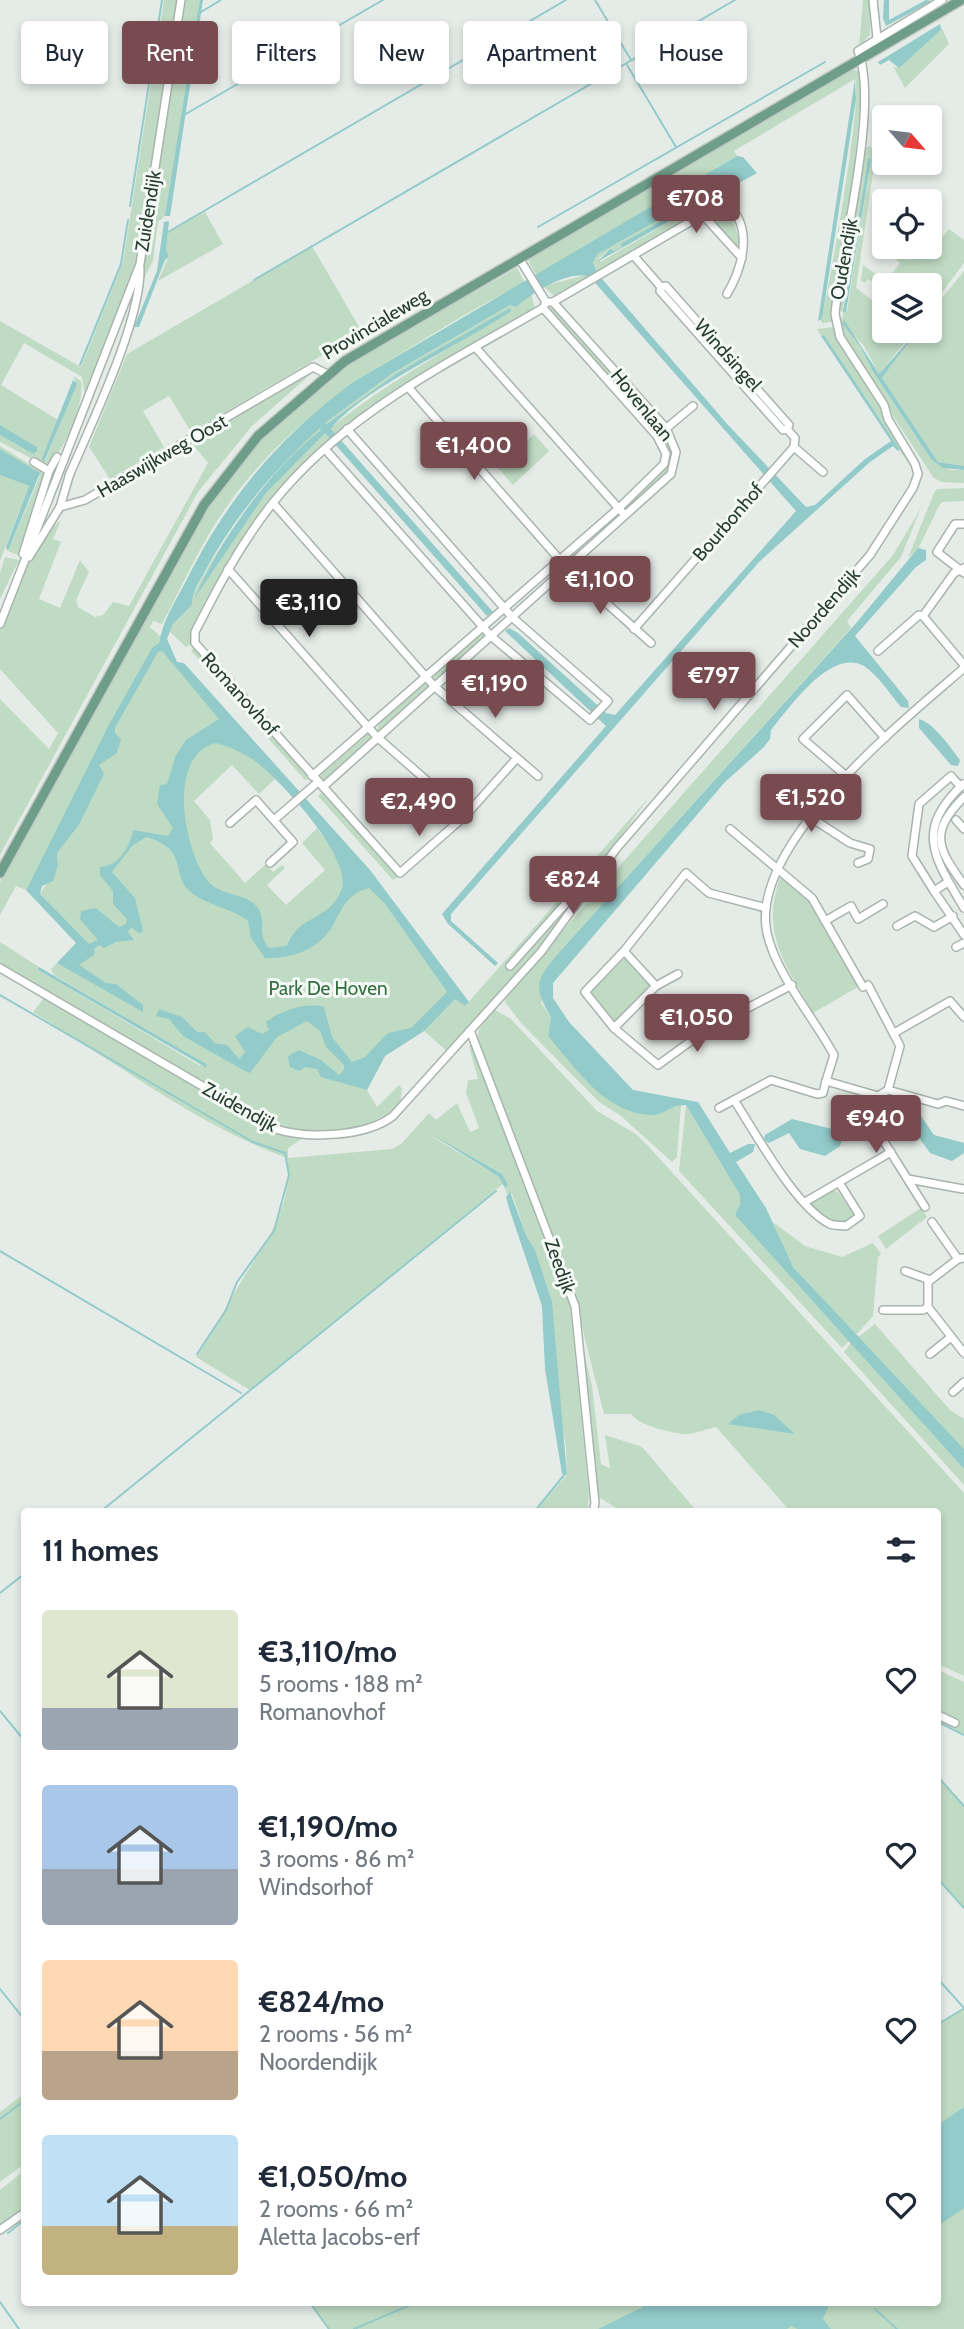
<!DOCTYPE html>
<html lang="en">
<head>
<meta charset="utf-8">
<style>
  body { margin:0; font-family:Cabin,sans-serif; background:#f2f2f3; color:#1f2937; height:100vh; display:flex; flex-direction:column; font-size:26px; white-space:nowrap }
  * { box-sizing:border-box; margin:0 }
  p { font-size:23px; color:#747a83 }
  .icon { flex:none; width:38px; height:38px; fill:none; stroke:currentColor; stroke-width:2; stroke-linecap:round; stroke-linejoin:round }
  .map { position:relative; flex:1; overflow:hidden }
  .drawer { position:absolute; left:21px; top:1508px; width:920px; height:798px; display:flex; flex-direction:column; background:#fff; border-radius:7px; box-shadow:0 4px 10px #0003 }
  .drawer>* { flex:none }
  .hud { position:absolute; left:21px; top:21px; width:922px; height:63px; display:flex; gap:14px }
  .needle { width:46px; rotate:118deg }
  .buttons { position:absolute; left:872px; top:105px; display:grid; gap:14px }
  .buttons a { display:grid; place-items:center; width:70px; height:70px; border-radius:7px; background:#fff; box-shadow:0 4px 10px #0003; font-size:35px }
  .price { position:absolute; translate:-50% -60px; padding:0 16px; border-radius:7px; background:#774b4f; color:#fff; font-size:23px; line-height:46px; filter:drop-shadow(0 2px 4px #0008) }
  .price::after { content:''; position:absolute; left:50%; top:42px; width:21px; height:16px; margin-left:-10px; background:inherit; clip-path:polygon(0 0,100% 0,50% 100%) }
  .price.current { background:#222; color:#fff }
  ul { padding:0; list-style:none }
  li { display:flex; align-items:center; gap:21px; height:175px; padding:0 21px }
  li span { display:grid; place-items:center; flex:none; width:196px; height:140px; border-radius:7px; color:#555 }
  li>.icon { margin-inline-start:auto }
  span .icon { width:84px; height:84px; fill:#fffc; stroke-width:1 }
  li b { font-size:30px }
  h2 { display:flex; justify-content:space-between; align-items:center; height:84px; padding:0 21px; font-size:30px }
  .pill { padding:0 24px; border-radius:7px; background:#fff; box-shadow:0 4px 10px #0003; font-size:24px; line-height:63px }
  .pill.current { background:#774b4f; color:#fff }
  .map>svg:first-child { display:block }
</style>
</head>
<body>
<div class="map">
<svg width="964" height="2329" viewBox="0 0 964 2329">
  <rect width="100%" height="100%" fill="#e5ece7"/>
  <g fill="#c0dbc3" fill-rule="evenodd">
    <path d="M164,0h15l-38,243 -6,26 -50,129 -3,-21 -58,-34 -23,42 57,35 -16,38 3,3 31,-77 -3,-8 8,5c5,20 -19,77 -35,85l-46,-24v-7l33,19 4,-7 -37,-22v-104l81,46 42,-105z"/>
    <polygon points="186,0 200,0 197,27 166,215 158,222 153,261 141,284"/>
    <polygon points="863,0 870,0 870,35 859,47"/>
    <polygon points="940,24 949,44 905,88 893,66 897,68 941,30"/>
    <path d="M852,70l8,1 2,14 -12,128 -17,109 -11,1 -1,-2c8,-31 42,-224 34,-242l-121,72 3,5 -200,120 -8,-13 1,-5z"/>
    <path d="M869,146l10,6v8h-4l-19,128 28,21v22h30l-35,43 -15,-28 -22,-23 19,25 11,22 59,89 19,11h14v13l-23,-1 -8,-5 -89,-136 -7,-23h6v-6l-6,-3 15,-78 9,-78zM871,159l-24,152 -4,-3 25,-148z"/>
    <path d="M720,184l8,5 8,12 -3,2 -5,-7 -131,77 -4,-11 5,-8zM711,194l5,1 -116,67 -1,-4 11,-9 5,3 7,-5 -2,-3z"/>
    <polygon points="723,207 730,210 740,243 737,246 711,219"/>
    <polygon points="205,212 223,244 158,281 169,256 165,250 168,232"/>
    <polygon points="949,229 964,240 964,263 929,310 929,285 884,285 884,297 873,290 877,285 868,279 865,283 861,281 863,265 886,281 900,263 888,253 891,248 906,260 916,247 929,247 929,239 941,239"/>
    <polygon points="312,246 362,332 191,432 169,396 143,411 164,447 110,479 89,447 127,354"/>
    <path d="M517,268l8,15c-36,17 -69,37 -102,57 -82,49 -153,99 -206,181 -21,33 -37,69 -55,103l-9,-3 -3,6 10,9 -1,7 -52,85 -81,162 -10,-4 -16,29v-33l187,-346 63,-88 43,-41 59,-46z"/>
    <polygon points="964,271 964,466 938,462 882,378 917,331 929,331 929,314"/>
    <polygon points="586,275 590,277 555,297 543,286"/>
    <path d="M531,293l4,16 -166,98 -33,28 -5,-6 2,-3c55,-45 119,-77 177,-117l-113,64 -70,52 -2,-2 68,-50 117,-68 6,1z"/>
    <polygon points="553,306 660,425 659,430 655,431 548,310"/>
    <polygon points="833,327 884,412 888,427 911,468 824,335 821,336 817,329"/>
    <path d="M312,373l-60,53 -54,66 -198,363v-156l49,50 9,-16 -58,-64c0,-12 0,-26 0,-38 3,-28 39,-94 61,-111l-8,19 8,3 -22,57 21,9 20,-48 9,12 -13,28 2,7 17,10 8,-2 10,-13 16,4 79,-143 -17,-21z"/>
    <path d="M320,427l2,2c-43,42 -92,87 -111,146 26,-52 66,-97 106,-137l8,-5 6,6c-33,30 -144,163 -139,205l-6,3 -16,-15 3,-8 19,-19 -1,-6c33,-66 75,-121 129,-172z"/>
    <polygon points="534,434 549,451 513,485 498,468"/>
    <polygon points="665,434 674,449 669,474 625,511 624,506 665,465 661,437"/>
    <polygon points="0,446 45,474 20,556 8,551 40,476 0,449"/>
    <polygon points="0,475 29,486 0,561"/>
    <polygon points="964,488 964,501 942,502 939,506 918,549 908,558 934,493 937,489"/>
    <polygon points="921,508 901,557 847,621 851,628 563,948 541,1003 551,1017 548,1036 617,1106 653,1115 681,1105 677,1157 672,1162 621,1116 599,1102 521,1023 505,1002 507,994 893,555"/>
    <polygon points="5,557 19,560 0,599 0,573"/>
    <polygon points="482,633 487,636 439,680 435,680 433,675"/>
    <polygon points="195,647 309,777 305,780 191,651"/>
    <path d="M158,651h4l113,128 -16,15 -27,-29 -38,36 16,19 3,19 -3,4 35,40 21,-19 7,8 9,-7 3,3 -18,17 19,20 39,-35 -23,-27 15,-15 15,21 53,55 62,88 18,14 185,-210 -114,157 -88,99 -24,-21 -39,25 -18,34 10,17 22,-22 3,4 -2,15c-20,22 -93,42 -118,20l2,5 -7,-3 -277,-161v-23l39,25 -1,3 161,95 6,-1 -151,-89 -3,-6 26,-26 11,1 -48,-50 18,-29 -1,-12 22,-28 25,-51 -6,-9 17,-37z"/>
    <polygon points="427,682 429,688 380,731 377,730 380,722"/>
    <polygon points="369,733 373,738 325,781 322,781 321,775"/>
    <polygon points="323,791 400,875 393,880 318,796"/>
    <path d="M780,878l30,22 48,87 -45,26c-27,-48 -53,-79 -33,-135z"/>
    <polygon points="625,958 653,986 616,1023 589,993"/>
    <path d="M45,997l212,125 46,16 -15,10v10l104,-9 9,-5 28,-31 7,7 21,-17 13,29 9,-4 -13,-35 2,-13 10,-1 -9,-33 2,-1 98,251 20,201 -2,15h-52l32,-37 -1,-28 -31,-197 -9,-15 -14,-41h-5l-2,-6 3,-3 -6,-11 -72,-39 69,42 4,7 -253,206 -54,-33c16,-23 28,-46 42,-70 24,-42 56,-77 49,-129 -90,-33 -172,-96 -254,-146z"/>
    <path d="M495,1010l16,9 86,92 39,23 13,13 315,346v183l-26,-12v-152h-147l-75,-85c-9,2 -19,6 -28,7 -15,0 -49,-8 -57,-20h-27l-30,-119 -97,-255 2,-11z"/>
    <polygon points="686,1105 740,1195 740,1204 735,1215 849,1341 842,1348 679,1171"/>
    <polygon points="832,1190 838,1192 854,1215 843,1222 827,1219 811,1204"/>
    <polygon points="921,1208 927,1217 886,1249 878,1236"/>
    <polygon points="773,1222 805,1246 842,1257 873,1243 881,1254 878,1257 873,1316 856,1335 793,1267 784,1253"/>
    <polygon points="875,1324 950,1410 964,1419 964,1449 858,1337"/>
    <polygon points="578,1326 592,1386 601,1464 610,1468 605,1435 642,1447 695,1509 702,1512 623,1512 597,1496"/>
    <polygon points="851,1343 964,1469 964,1485 844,1352"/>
    <polygon points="938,1670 964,1682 964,1735 938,1722"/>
    <polygon points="938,1777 964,1806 964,1908 938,1879"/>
    <polygon points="964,2008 964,2329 329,2329 310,2303 938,2303 938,2024"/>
    <polygon points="24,2094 24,2164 0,2182 0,2112"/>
    <polygon points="24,2171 24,2208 0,2226 0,2190"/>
  </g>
  <g fill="#93cbca" fill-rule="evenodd">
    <polygon points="200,0 203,0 170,216 165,216"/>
    <polygon points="884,0 889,0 889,20 926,0 932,1 886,26 883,18"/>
    <polygon points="940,24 941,30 899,68 889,60 880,65 878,62"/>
    <polygon points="855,79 856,99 822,319 818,321"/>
    <path d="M737,156l6,1 14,16 -29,16 -8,-4 -122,69 -5,8 4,11 131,152 78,82 9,-2 50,-46 26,-18 -70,-105 3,-1 76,115 -2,1 -5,-5 -23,16 -111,100 -308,352v7l47,42 -3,3 -47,-42 -6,-10 164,-188 -101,-95 4,-3 9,5 88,80 9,2 181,-204 -206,-234c-22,-8 -58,16 -74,30l-6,-2 -117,68 -68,50 2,1 70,-51 113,-65 1,3c-46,32 -150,78 -180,118l162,183 -6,4 -162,-183 -59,60 -72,106c29,-63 73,-126 127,-169l-1,-2c-47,43 -88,91 -117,147 -5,9 -12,20 -11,30l-19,19 -6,15 10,23 7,1 186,207 99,132 -4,4 -10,-7 -31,32 -39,25 -18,34 -46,-13 -4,-8 -12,-2 -6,4 -9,-4 -2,-11 11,-6 22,10 18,15 5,-5v-5l-18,-18 -6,-16 -13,-10 -30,16 -27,36 -7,-3 -60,-34 -14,-17 -13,-3 3,-7 23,8 15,15h8l10,11 12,2 12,14 6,-7 -10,-16 13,-9 14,7 7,-4 -3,-8c14,-11 40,-20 58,-15l8,30 20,25 13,-5 23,-24 23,-5 36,-36 -62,-88 -16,-16c-23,6 -26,20 -37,39 -14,23 -41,32 -67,31l-14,-20 -3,-17c-17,-13 -38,-15 -55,-27 -25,-18 -1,-44 -47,-57l-14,9 -20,26 23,26 8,32 -3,4 -9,-7 -3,5 6,8 -18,2 -12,6 -5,-3 -5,4 1,5 -16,11 27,18 10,1 27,21v7l-86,-49 19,-20 -50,-53 81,-162 45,-80 7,-5c4,-23 16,-41 27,-62 41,-82 92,-143 166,-198zM162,651l57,68 -33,21 -10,15 -9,29 -7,1 -3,19 16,24 -5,8 -35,-6c-3,17 -14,36 -33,37v8l13,16v13l14,15 -1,5 -7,3 -23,-19 -15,3 -1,8 18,21 -9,4 -49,-50 2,-8 11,-5 5,-16 -1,-12 22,-28 25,-51 -5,-9 18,-12 4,-14 -6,-6v-5l43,-76zM216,743c14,4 26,9 39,18 24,18 100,98 86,130 -13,31 -43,23 -54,55l-18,2c-13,-15 -2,-27 -11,-40 -12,-16 -38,-11 -51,-28 -23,-31 -41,-125 9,-137z"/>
    <polygon points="868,159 871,159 846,312 843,312"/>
    <polygon points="721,188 724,190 716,195 597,262 610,249 615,251 622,247 620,244"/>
    <polygon points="169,221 166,250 169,257 165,260 139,327 134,327 157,271 164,222"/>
    <polygon points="844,320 879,374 917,331 882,378 938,462 964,466 964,470 943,468 931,459 872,370 861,348 842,323"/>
    <polygon points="73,380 77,384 44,462 42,458"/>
    <polygon points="0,425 37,447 37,451 33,454 0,435"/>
    <polygon points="0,449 40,473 8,551 6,547 29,486 0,475"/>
    <path d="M918,548l8,2v10l-10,7 -61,69 53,65 1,7 -8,-1c-11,-13 -23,-32 -37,-41 -33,-19 -75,42 -93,64l-1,9 -6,8 -39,35 -172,201v15l16,24 64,68 65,12 32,51 18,-9h7l-2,8 -17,10 30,46 27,59 171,182v20l-229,-254 5,-11v-9l-54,-90c-14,-1 -23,11 -36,10 -46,-2 -75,-48 -102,-79l3,-19c-21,-35 -12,-40 12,-69l295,-327z"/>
    <path d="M919,719c15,4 31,28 41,41l-2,6 -7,-1 -32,-37z"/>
    <polygon points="39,967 206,1064 207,1068 38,970"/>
    <polygon points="883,1100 916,1109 934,1135 964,1143 964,1153 952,1161 930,1153 902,1114 897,1113 876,1125 875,1118"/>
    <polygon points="861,1103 872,1106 869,1118 845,1132 840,1146 825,1156 800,1149 789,1133 769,1143 764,1140 765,1135 792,1119 832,1129 846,1122 847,1110"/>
    <polygon points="431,1134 502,1174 508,1185 505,1188 499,1177"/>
    <polygon points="510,1192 526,1235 535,1250 552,1302 567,1475 562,1474 545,1369 542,1306 509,1208 506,1197"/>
    <polygon points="759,1410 774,1415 795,1434 728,1424 739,1415"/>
    <polygon points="964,2107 964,2208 938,2226 938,2125"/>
    <polygon points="651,2303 830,2303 823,2319 831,2329 798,2329 791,2326 787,2329 598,2329"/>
  </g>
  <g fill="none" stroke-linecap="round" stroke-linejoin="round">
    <g stroke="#93cbca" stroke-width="2">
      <polyline points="595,0 631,60"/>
      <polyline points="201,12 221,0"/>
      <polyline points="194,44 199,11"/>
      <polyline points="627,65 676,147"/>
      <polyline points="184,115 383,0"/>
      <polyline points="130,206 162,0"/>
      <polyline points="538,227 825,62"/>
      <polyline points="168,232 566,0"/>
      <polyline points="254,280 735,0"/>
      <polyline points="80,365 121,264 128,220"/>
      <polyline points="0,995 253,1142 285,1153 289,1175 274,1231 237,1282 226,1310 197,1354"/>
      <polyline points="0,1251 241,1393"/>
      <polyline points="100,1512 496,1191"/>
      <polyline points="534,1512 565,1474"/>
      <polyline points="0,1593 24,1574"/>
      <polyline points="0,1711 24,1740"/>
      <polyline points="938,1722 964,1735"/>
      <polyline points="938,1777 964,1806"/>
      <polyline points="938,1879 964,1908"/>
      <polyline points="938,1979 964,2008"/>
      <polyline points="0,1989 24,2019"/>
      <polyline points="938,2024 963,2009"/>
      <polyline points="0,2119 24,2101"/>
      <polyline points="8,2233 24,2220"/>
      <polyline points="0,2302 19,2329"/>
      <polyline points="310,2303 329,2329"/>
      <polyline points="875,2309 897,2329"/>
      <polyline points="354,2329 415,2303"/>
    </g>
    <g stroke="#a8b4ad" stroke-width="10">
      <g id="minor">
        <polyline points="873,0 877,38"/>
        <polyline points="703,215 742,258"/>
        <polyline points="633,255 661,287"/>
        <polyline points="519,258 546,302"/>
        <polyline points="476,348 622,512"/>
        <polyline points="408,387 567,568 651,643"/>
        <polyline points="787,429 783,430 660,291 661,287 666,286 789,425 787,429 795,438 794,447 823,472"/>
        <polyline points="657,436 693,406"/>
        <polyline points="325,449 491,636 590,720 608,701 513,618 347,429"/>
        <polyline points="34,462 49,471"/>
        <path d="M69,476c22,-52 72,-154 71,-208"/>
        <polyline points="273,503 434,686 538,776"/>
        <polyline points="60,507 70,473"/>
        <polyline points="964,524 955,524 937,552 964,573"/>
        <polyline points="23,554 49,471 57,457"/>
        <polyline points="29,557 60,507 85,500 313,367 327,374"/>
        <polyline points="228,569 377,737 466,815"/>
        <polyline points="923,616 964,665"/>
        <polyline points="0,624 140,264 181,0"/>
        <polyline points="634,629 794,447"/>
        <polyline points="878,651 919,615 923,616 954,573 964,568"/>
        <path d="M964,668c-60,52 -216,177 -197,265 9,41 47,85 67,122l-8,26 52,15 10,-6 50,14 8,-3 18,5"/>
        <path d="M517,758l-51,57 -66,58 -205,-230v-11c23,-45 46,-89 77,-128 71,-90 175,-140 271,-196l3,-6h7l171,-100c31,22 19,65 3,92"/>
        <polyline points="845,775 803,739 847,695 885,738"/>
        <polyline points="312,776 619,508 664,464 666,454 657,436 543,308"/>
        <path d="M963,784c-49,47 -29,73 1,124"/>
        <polyline points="323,787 671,474 676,452 666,428 553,302"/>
        <path d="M964,797c-35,35 -27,51 0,88"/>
        <polyline points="784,800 850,843 870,849 868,859 858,863"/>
        <polyline points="274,820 318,782"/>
        <polyline points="956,820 964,829"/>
        <polyline points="230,823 256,800 293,842 270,863"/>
        <polyline points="730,829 812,898 863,987"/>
        <polyline points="948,882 934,891 964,935"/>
        <polyline points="934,891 912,856 919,804 951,776 961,787"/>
        <polyline points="825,921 851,906 858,919 883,904"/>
        <polyline points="897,926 915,916 934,927 953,916"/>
        <polyline points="956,947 964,943"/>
        <polyline points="624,951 656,986 678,974"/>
        <polyline points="510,966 591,875"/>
        <path d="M0,968l276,161c31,10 90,8 117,-13l148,-164 75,-103 254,-294 43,-67 5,-14 -3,-10 -27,-45 -4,-14 -44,-68 -5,-23c6,-64 45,-208 23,-263l84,-51"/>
        <polyline points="868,985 900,1046 888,1090"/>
        <polyline points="656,986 614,1028 585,992 624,951 686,873 709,893 766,908"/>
        <polyline points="614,1028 658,1065 709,1028 792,985"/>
        <polyline points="471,1033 575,1306 595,1503 593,1512"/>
        <polyline points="894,1033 950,1001 964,1017"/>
        <polyline points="878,1096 871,1121 925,1207"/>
        <path d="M734,1100c21,32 62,108 96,124 4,2 11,1 16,2l14,-10 -20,-32"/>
        <polyline points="719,1108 771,1080 817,1094 823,1093 826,1081"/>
        <polyline points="908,1179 963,1189"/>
        <polyline points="805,1202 891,1152"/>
        <polyline points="932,1222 958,1259"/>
        <polyline points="964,1258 958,1259 928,1282 928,1307 964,1353"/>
        <polyline points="905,1271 930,1280"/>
        <polyline points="883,1310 923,1310 928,1307"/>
        <polyline points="930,1354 951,1337"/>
        <polyline points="953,1392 964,1382"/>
        <polyline points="938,1715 955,1723"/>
        <polyline points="0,2230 24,2213"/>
      </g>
    </g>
    <g stroke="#c2c8c6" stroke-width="12">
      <polyline id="major" points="0,873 204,505 258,436 345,361 961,0"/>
    </g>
    <use href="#minor" stroke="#fff" stroke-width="7"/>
    <use href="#major" stroke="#6e9d89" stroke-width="9"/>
  </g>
  <g text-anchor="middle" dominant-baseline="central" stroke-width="6" stroke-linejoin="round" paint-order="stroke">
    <g font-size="19" fill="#263c32" stroke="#f5f9f6">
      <text transform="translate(148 211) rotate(-81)">Zuidendijk</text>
      <text transform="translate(844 259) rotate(-80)">Oudendijk</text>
      <text transform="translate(375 324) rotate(-31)">Provincialeweg</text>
      <text transform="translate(728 355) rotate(48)">Windsingel</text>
      <text transform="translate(642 405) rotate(51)">Hovenlaan</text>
      <text transform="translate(162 456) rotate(-30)">Haaswijkweg Oost</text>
      <text transform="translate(728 522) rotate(-49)">Bourbonhof</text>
      <text transform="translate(824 608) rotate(-49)">Noordendijk</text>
      <text transform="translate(240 694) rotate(48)">Romanovhof</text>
      <text transform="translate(240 1107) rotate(29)">Zuidendijk</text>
      <text transform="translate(560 1266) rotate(70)">Zeedijk</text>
    </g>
    <g font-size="19" fill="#346f41" stroke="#f5f9f6">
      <text x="328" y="988">Park De Hoven</text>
    </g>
  </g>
</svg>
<div class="buttons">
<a><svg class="needle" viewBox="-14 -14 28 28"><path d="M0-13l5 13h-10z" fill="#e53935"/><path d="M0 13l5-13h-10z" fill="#747a83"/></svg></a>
<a><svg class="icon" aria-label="locate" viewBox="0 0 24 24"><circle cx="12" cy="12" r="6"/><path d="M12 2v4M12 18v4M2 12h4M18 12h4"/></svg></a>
<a><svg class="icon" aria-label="layers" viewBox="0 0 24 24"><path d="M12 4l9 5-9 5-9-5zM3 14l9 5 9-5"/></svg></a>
</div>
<b class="price" style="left:696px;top:235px">€708</b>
<b class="price" style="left:474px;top:482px">€1,400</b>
<b class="price" style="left:600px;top:616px">€1,100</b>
<b class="price current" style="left:309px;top:639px">€3,110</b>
<b class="price" style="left:714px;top:712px">€797</b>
<b class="price" style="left:495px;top:720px">€1,190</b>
<b class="price" style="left:811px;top:834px">€1,520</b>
<b class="price" style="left:419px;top:838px">€2,490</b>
<b class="price" style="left:573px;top:916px">€824</b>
<b class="price" style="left:697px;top:1054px">€1,050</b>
<b class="price" style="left:876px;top:1155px">€940</b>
<div class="hud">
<a class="pill">Buy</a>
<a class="pill current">Rent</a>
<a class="pill">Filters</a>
<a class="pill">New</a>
<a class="pill">Apartment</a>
<a class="pill">House</a>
</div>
<section class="drawer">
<h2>11 homes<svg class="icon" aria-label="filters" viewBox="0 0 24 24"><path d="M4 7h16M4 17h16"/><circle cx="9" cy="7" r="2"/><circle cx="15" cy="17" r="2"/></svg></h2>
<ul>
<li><span style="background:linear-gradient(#dfe7d0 70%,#9aa5b1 0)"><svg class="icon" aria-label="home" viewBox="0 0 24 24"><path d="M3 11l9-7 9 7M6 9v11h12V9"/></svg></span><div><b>€3,110/mo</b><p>5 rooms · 188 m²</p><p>Romanovhof</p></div><svg class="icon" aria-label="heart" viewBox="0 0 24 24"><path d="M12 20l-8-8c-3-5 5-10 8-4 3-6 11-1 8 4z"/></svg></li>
<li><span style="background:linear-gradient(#a9c7e8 60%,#9aa5b1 0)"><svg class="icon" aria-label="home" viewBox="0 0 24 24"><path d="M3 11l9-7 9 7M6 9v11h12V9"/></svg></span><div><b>€1,190/mo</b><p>3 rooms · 86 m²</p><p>Windsorhof</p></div><svg class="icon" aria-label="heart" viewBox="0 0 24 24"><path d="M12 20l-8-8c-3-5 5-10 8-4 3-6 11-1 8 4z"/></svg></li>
<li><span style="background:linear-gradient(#ffd9b3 65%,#b9a48a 0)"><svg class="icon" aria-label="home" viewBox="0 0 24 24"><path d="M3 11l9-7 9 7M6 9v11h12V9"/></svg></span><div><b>€824/mo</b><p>2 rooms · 56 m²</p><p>Noordendijk</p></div><svg class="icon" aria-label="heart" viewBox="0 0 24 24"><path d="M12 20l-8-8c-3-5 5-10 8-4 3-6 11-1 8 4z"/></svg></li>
<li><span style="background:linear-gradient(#bfe0f5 65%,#c2b280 0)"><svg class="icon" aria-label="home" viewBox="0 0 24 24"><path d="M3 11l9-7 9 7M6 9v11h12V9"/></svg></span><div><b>€1,050/mo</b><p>2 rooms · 66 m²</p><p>Aletta Jacobs-erf</p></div><svg class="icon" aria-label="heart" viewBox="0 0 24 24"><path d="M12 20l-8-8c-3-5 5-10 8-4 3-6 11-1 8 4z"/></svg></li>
</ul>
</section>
</div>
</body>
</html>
